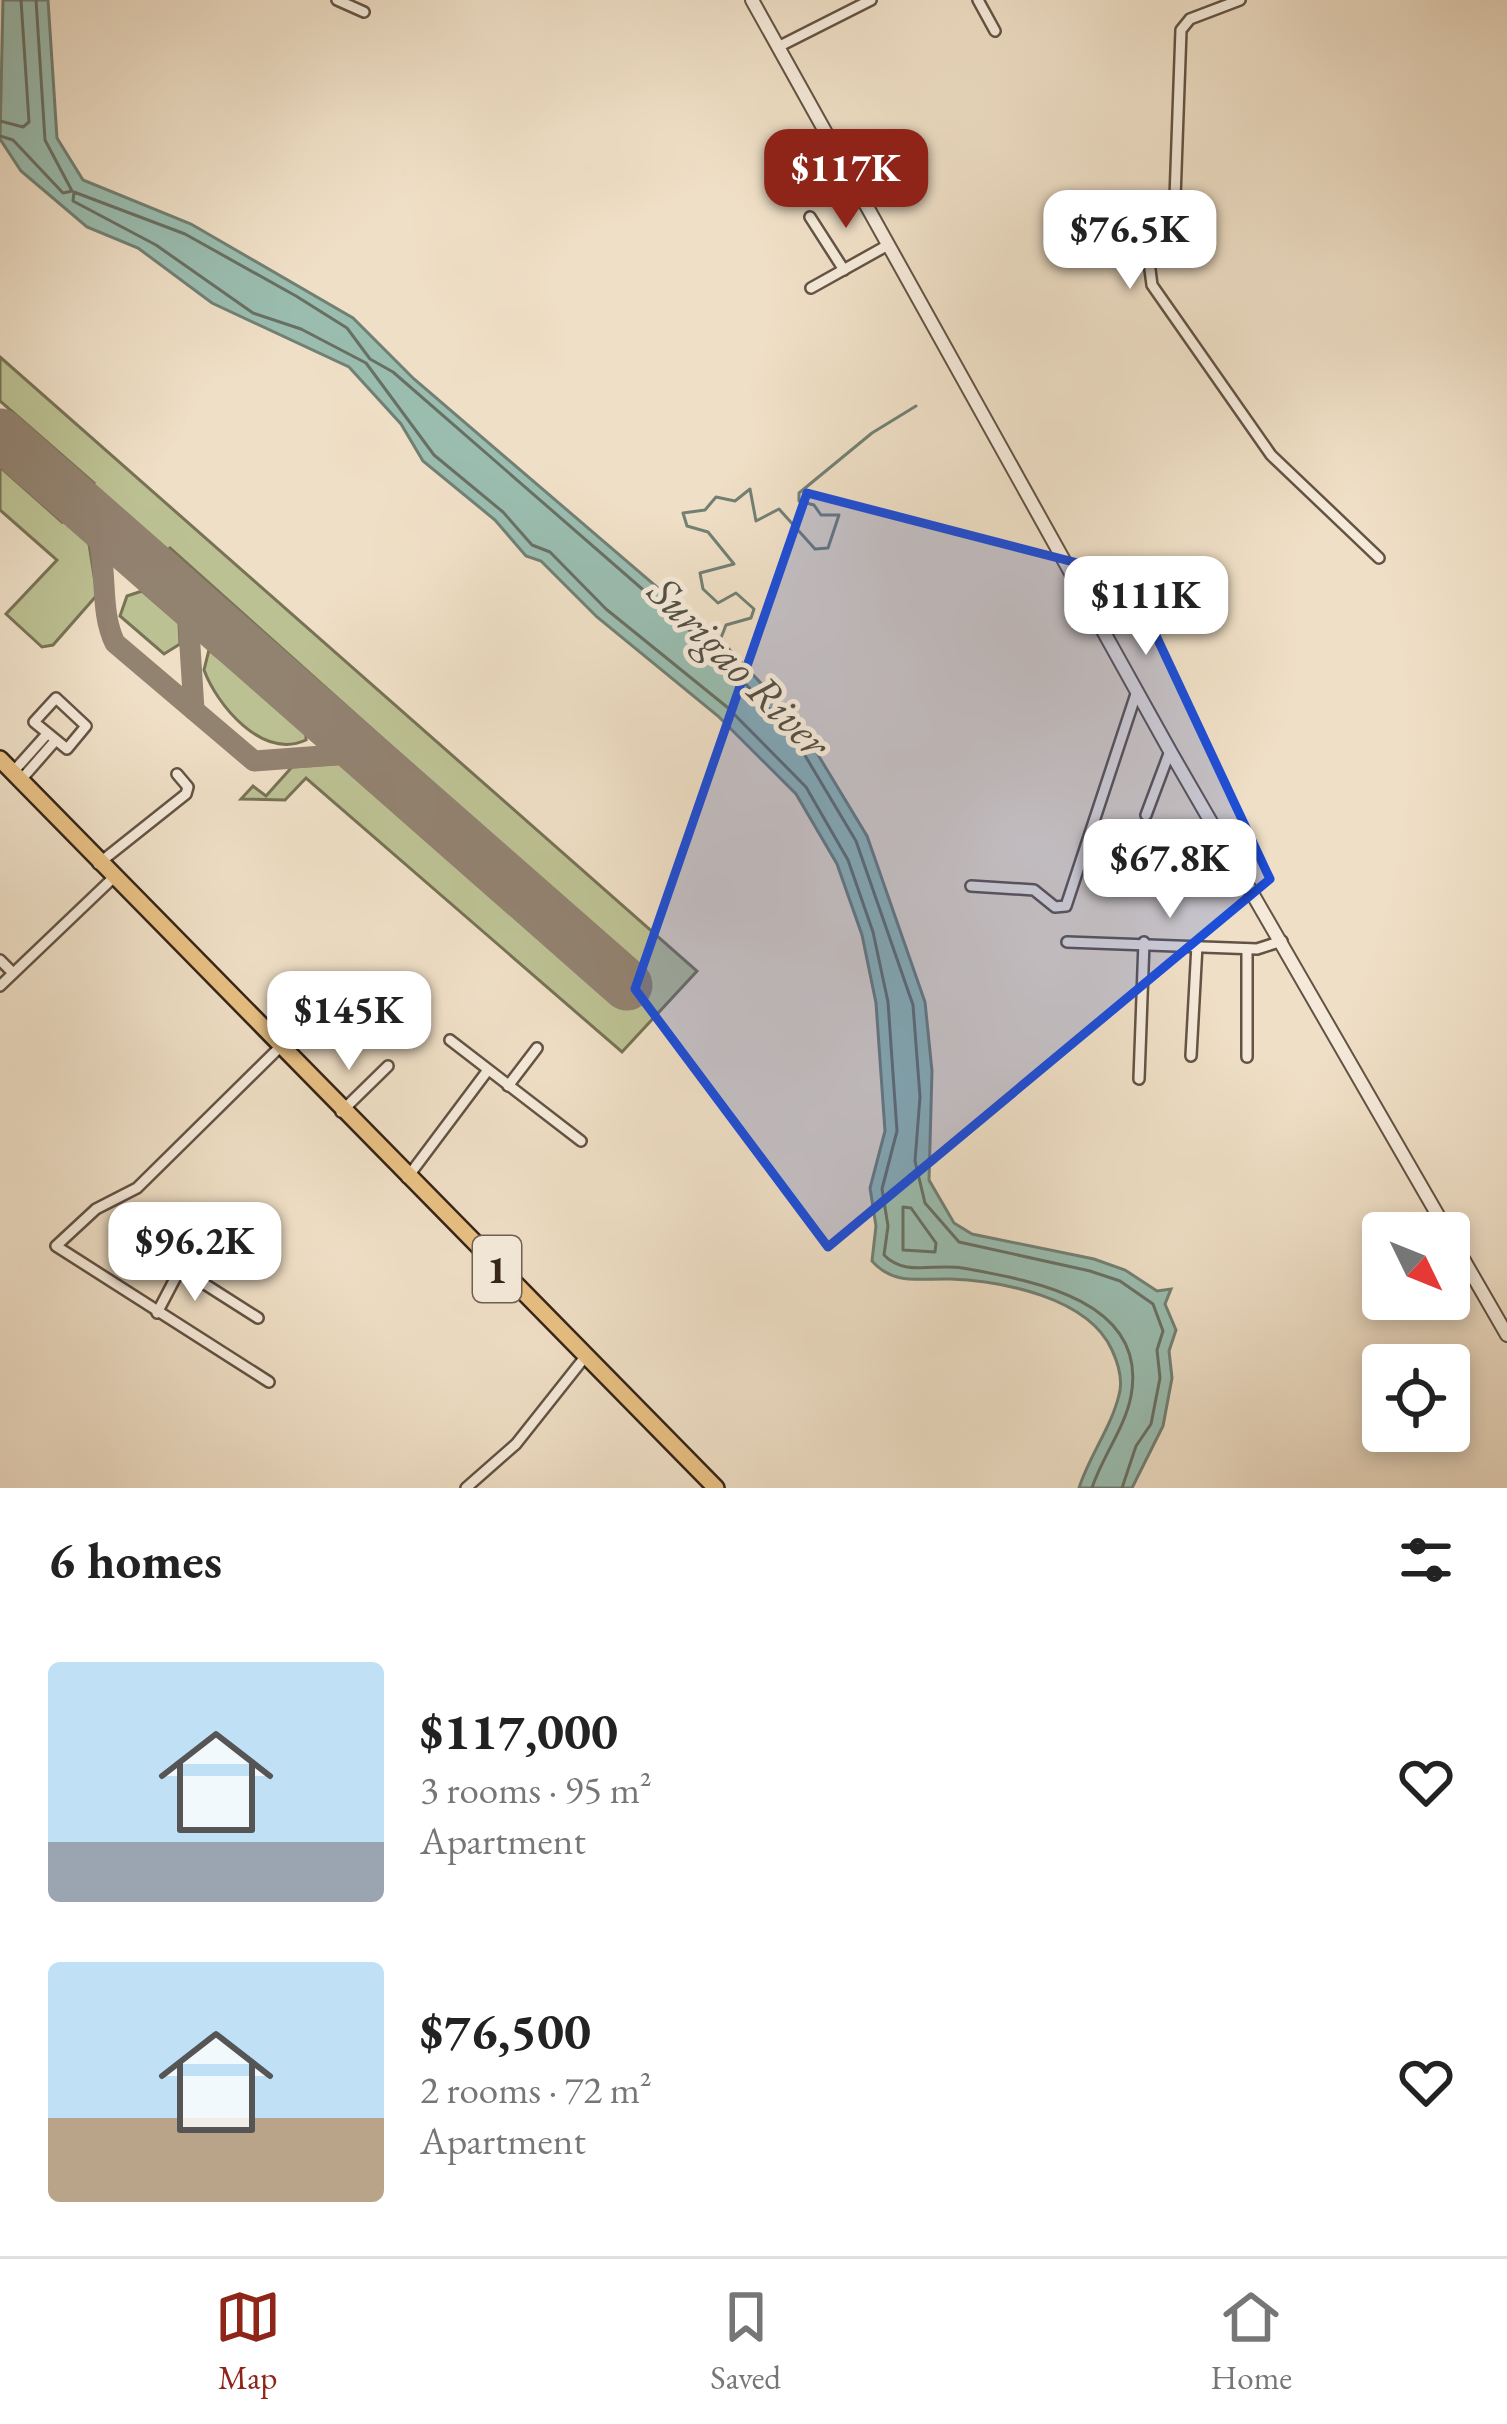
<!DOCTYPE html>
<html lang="en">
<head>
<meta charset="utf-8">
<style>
  body { margin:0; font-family:"EB Garamond",serif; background:#f2f2f2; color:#222; height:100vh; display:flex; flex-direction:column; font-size:45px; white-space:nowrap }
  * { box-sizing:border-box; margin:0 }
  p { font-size:39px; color:#767676 }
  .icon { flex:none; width:66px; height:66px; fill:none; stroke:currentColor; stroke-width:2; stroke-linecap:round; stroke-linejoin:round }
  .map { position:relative; height:1488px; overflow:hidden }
  .panel { display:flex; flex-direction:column; background:#fff; flex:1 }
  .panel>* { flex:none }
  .needle { width:78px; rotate:133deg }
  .controls { position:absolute; left:1362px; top:1212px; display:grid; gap:24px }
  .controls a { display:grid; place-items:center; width:108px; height:108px; border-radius:12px; background:#fff; box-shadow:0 6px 18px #0003; font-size:60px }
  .price { position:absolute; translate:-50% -102px; padding:0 27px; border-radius:24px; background:#fff; color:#222; font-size:39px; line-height:78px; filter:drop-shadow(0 3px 6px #0008) }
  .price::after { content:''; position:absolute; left:50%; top:72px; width:36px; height:27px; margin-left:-18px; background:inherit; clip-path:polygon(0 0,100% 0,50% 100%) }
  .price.on { background:#8f2418; color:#fff }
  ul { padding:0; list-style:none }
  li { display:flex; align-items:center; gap:36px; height:300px; padding:0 48px }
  li span { display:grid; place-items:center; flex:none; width:336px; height:240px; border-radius:12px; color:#555 }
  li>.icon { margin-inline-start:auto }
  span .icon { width:144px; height:144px; fill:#fffc; stroke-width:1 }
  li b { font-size:51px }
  h2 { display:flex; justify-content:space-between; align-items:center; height:144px; padding:0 48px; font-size:51px }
  .tab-bar { display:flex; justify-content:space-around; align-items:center; height:168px; border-top:3px solid #e0e0e0; background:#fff; font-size:33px; color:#767676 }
  .tab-bar a { display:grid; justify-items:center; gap:6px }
  .tab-bar .on { color:#8f2418 }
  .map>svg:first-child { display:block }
</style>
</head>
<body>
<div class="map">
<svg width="1507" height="1488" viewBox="0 0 1507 1488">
  <rect width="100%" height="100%" fill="#efdfc6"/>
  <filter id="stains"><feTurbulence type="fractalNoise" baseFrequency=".00167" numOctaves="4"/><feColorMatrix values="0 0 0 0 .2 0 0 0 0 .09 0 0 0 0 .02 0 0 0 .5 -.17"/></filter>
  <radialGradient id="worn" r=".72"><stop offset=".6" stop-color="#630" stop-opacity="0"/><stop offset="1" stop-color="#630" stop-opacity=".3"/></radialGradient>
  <g fill="#bcc193" stroke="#787256" stroke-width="3">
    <polygon points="0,357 697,971 622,1052 306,778 285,800 241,799 253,786 266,796 292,767 347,763 614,998 640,969 170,548 163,554 90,489 94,483 0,401"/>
    <polygon points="0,467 62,522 67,516 89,544 97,595 53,645 42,647 6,614 57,560 0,510"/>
    <polygon points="142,591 179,623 180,644 164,654 120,616 127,596"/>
    <path d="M209,650l97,78v12c-44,20 -89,-35 -102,-70z"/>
  </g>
  <path fill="#9abdb0" stroke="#728074" stroke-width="3" d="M3,0h45l9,138 26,42 108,44 162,94 61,61 313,268 73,78 67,111 58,166 7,69 -3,109 25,43 18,11 122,25 31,11 32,21 14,-2 -6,15 11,26 -7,21 3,27 -9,48 -31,62h-53c10,-32 32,-60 40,-93 4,-14 -1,-32 -7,-45 -24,-53 -110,-69 -162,-71 -29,-1 -56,7 -78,-18l4,-35 -6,-38 15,-57 -9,-128 -14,-68 -25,-71 -41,-70 -78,-78 -121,-99 -56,-56 -15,-5 -31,-36 -72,-59 -22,-37 -52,-57 -137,-64 -74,-55 -51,-21 -66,-56 -21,-32z"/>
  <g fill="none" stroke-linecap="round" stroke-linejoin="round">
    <g stroke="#687064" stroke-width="3">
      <polyline points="0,121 23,127 29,122 21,0"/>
      <polyline points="0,136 13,140 63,193 72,191 45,140 36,0"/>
      <polygon points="903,1207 911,1208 936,1243 935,1252 903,1250"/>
      <path d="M1092,1488c10,-31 33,-60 39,-92 18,-97 -102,-116 -169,-128 -27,-5 -57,9 -78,-13l4,-29 -6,-37 15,-58 -9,-129 -15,-70 -25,-72 -42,-73 -79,-80 -121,-98 -56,-57 -18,-7 -29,-33 -69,-57 -68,-92 -65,-34 -48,-16 -97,-68 -83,-44 1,-9 111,42 111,62 51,32 23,31 23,13 325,283 73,77 65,109 57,164 7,92 -5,64 10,42 34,39 131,29 30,10 33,23 10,27 -6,19 3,28 -9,46 -15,22 -14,42"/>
    </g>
    <polyline stroke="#728074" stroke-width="3" points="719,643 726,625 751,618 754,609 736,593 718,603 703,589 700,573 734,564 708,532 687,526 683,513 705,510 716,497 735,501 750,489 756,521 779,509 815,549 828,548 839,515 821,515 814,505 799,501 799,493 872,433 916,406"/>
    <g stroke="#928270" stroke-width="21">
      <path d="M91,514c20,45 6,93 24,129l139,118 109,-8"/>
      <polyline points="187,599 194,710"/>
    </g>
    <polyline stroke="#928270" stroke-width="51" points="0,434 627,985"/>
    <g stroke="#645344" stroke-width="14">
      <g id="minor">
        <polyline points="337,0 364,12"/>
        <polyline points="978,0 995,31"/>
        <polyline points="1240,0 1190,19 1181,30 1174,226 1170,241 1149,262 1152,285 1271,455 1379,558"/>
        <polyline points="778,47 871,0"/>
        <polyline points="810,217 844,270"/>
        <polyline points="811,288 888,245"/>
        <polygon points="56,698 86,726 67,749 34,722"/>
        <polyline points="12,773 47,734"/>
        <polyline points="20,781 55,741"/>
        <polyline points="1146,815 1170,751"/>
        <polyline points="98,864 186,794 188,787 177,774"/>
        <polyline points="971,886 1034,890 1055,907 1066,906 1137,691"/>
        <polyline points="1067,942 1257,949 1282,941"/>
        <polyline points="1247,949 1247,1057"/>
        <polyline points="0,960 13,973"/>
        <polyline points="0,986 112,879"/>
        <polyline points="450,1040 581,1141"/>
        <polyline points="1191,1056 1197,945"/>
        <polyline points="1139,1079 1144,942"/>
        <polyline points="508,1086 537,1048"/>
        <polyline points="341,1112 388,1066"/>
        <polyline points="407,1178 488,1070"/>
        <polyline points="145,1261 192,1276 258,1318"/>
        <polyline points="157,1313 179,1271"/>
        <polyline points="269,1382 56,1246 96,1209 137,1188 279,1048"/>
        <polyline points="466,1488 516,1444 585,1357"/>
      </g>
    </g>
    <g stroke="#645344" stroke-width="16">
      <polyline id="tertiary" points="752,0 1170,751 1507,1335"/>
    </g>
    <g stroke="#352419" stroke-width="20">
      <polyline id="trunk" points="0,759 716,1488"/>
    </g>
    <use href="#minor" stroke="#f5eada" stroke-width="9"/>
    <use href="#tertiary" stroke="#f5eada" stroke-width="12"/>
    <use href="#trunk" stroke="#e8c083" stroke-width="15"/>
  </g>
  <path fill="#1d4ed8" fill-opacity="0.2" stroke="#1d4ed8" stroke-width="9" stroke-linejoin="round" d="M807,493l321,83 142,303 -442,368 -193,-258z"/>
  <g text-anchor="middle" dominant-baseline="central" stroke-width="10" stroke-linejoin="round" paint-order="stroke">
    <rect fill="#f5eada" stroke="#6f5f53" stroke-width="3" x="473" y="1236" width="48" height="66" rx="9"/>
    <g font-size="39" font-weight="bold" fill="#352419">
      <text x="497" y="1269">1</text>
    </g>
    <g font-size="45" font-style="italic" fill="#535246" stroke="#f5eada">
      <text transform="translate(740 666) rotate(45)">Surigao River</text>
    </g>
  </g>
  <rect width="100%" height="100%" filter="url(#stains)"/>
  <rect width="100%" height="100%" fill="url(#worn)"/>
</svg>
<div class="controls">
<a><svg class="needle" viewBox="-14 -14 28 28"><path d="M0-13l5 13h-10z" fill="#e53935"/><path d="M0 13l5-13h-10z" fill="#767676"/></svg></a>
<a><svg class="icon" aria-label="locate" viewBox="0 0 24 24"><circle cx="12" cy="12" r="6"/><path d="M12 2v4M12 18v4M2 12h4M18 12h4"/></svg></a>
</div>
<b class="price on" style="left:846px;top:231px">$117K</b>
<b class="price" style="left:1130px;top:292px">$76.5K</b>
<b class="price" style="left:1146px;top:658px">$111K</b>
<b class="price" style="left:1170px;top:921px">$67.8K</b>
<b class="price" style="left:349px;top:1073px">$145K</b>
<b class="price" style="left:195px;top:1304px">$96.2K</b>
</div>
<section class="panel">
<h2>6 homes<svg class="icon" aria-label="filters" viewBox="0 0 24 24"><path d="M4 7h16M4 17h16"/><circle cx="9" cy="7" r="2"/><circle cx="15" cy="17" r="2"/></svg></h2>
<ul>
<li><span style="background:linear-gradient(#bfe0f5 75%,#9aa5b1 0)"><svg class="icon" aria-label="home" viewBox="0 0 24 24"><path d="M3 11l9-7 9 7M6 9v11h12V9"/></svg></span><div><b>$117,000</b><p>3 rooms · 95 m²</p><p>Apartment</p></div><svg class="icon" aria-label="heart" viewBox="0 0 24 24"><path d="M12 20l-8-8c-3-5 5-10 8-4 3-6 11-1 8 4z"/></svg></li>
<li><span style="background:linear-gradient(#bfe0f5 65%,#b9a48a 0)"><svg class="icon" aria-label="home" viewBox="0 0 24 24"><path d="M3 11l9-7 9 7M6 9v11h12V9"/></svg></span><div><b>$76,500</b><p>2 rooms · 72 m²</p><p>Apartment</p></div><svg class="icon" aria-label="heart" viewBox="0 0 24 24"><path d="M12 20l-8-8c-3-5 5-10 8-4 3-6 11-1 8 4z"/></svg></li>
</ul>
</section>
<nav class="tab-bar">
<a class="on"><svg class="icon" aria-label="map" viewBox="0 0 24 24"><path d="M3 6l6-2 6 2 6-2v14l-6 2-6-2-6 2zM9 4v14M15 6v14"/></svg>Map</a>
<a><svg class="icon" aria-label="saved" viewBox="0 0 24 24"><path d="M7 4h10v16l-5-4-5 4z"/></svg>Saved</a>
<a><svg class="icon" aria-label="home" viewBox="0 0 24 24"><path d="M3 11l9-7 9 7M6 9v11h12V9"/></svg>Home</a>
</nav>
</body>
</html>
